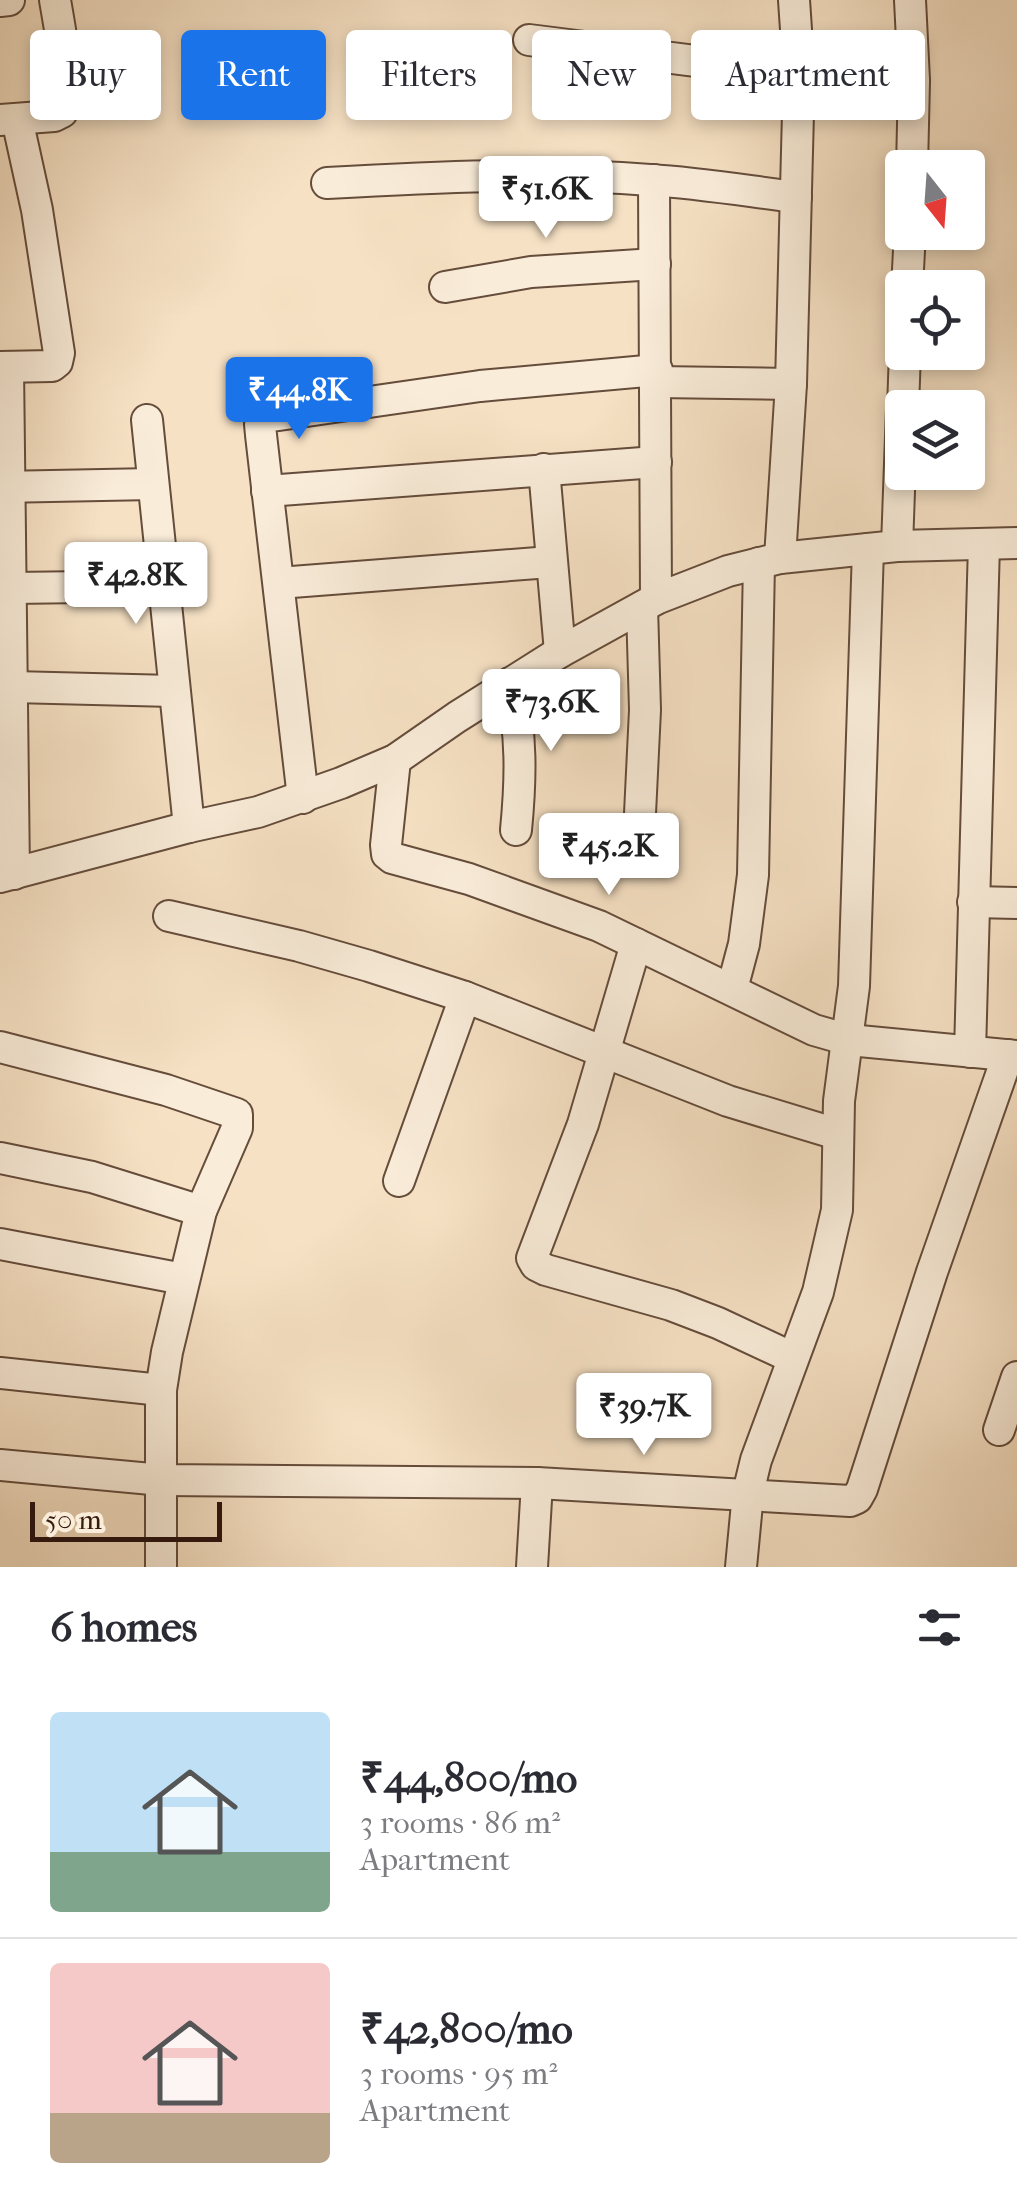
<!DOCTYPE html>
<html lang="en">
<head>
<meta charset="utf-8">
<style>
  body { margin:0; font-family:"IM FELL French Canon",serif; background:#f7f7f7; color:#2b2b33; height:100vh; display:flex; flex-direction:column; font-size:38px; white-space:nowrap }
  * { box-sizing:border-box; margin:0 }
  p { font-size:32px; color:#7c7c81 }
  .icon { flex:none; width:55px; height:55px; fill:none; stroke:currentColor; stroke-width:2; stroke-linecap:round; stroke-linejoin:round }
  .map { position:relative; height:1567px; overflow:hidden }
  .panel { display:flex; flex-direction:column; background:#fff; flex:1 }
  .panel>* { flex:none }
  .guide { position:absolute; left:30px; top:30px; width:958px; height:90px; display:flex; gap:20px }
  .needle { width:65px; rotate:163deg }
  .fabs { position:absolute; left:885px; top:150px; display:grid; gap:20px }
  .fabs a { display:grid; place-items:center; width:100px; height:100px; border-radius:10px; background:#fff; box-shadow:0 5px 15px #0003; font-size:50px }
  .scale { position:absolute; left:30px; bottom:25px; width:192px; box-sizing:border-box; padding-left:10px; border:5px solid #351a0d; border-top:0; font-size:28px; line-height:35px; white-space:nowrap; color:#351a0d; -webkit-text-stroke:8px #f9ecd9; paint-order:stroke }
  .price { position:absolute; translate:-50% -85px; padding:0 22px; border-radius:10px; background:#fff; color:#222; font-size:32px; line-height:65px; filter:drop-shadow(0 2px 5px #0008) }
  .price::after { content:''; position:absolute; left:50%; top:60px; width:30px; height:22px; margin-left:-15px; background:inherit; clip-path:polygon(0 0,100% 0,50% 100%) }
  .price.selected { background:#1a73e8; color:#fff }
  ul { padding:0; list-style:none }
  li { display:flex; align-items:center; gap:30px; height:250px; padding:0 50px }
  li+li { border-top:2px solid #e1e1e2 }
  li span { display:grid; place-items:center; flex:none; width:280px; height:200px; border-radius:10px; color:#555 }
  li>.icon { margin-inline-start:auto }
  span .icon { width:120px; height:120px; fill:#fffc; stroke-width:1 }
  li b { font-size:42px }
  h2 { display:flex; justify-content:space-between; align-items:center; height:120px; padding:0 50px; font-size:42px }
  .pill { padding:0 35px; border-radius:10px; background:#fff; box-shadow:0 5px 15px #0003; font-size:35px; line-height:90px }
  .pill.selected { background:#1a73e8; color:#fff }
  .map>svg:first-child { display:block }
</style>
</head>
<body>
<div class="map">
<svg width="1017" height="1567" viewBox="0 0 1017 1567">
  <rect width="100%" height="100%" fill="#f6e1c4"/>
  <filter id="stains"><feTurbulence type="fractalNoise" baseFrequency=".002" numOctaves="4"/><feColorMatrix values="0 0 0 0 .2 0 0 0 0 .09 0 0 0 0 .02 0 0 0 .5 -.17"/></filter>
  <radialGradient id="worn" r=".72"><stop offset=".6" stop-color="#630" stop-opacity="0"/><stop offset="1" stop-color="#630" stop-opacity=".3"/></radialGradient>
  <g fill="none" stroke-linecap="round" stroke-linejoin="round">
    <g stroke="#654c3b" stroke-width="34">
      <g id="minor">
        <polyline points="910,0 914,80 912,168"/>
        <polyline points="0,1 9,0"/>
        <polyline points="529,40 799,74"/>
        <path d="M0,120l54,-4 8,-4c9,-29 -2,-82 -7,-112"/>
        <polyline points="654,180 656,599"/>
        <path d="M327,183c108,-6 215,-11 323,-3 49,3 97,11 146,17"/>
        <polyline points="445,287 531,272 655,264"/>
        <polyline points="907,288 910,232"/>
        <polyline points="0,367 52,366 57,362 59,353 37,210 17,119"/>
        <polyline points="8,367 14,874"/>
        <polyline points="657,382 791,384"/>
        <polyline points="903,408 905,352"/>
        <polyline points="147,420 189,827"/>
        <polyline points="544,469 560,652"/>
        <polyline points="0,487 153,484"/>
        <polyline points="267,491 656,462"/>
        <polyline points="897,546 902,409"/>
        <polyline points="780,558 791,384 799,74 794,0"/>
        <polyline points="279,583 550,562"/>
        <polyline points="12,588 162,586"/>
        <path d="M510,683c12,50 11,96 6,147"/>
        <polyline points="13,687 173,691"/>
        <polyline points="395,760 386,845 387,854 392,858 469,879 599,926 814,1030 849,1040 1017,1056"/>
        <polyline points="303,798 261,435 260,424 265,417 480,386 657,370"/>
        <polyline points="638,855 645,710 642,607"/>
        <polyline points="0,877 189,827 258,812 341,783 395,760 457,717 560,652 656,599 728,571 780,558 897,546 1017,543"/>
        <polyline points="973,902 1017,903"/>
        <polyline points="169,916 299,946 369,966 465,997 728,1101 837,1134"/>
        <polyline points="636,944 583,1124 532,1258 536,1265 546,1270 671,1305 718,1323 793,1358"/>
        <polyline points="732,989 744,944 753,875 759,563"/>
        <polyline points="0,1047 166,1090 237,1114 237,1128 201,1211 167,1352 161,1390 161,1567"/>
        <polyline points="970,1052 984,544"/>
        <polyline points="0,1158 92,1177 201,1211"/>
        <polyline points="399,1181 465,997"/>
        <polyline points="0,1244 183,1279"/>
        <polyline points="0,1373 161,1390"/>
        <polyline points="999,1430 1017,1377"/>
        <polyline points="0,1465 162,1480 537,1483 850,1501 857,1498 862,1489 932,1272 1008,1055"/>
        <polyline points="532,1567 537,1483"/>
        <polyline points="741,1567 748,1493 756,1460 818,1292 837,1210 839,1101 854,986 868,549"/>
      </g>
    </g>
    <use href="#minor" stroke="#f9ecd9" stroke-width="30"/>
  </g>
  <rect width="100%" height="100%" filter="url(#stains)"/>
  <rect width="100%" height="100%" fill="url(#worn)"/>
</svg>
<div class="fabs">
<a><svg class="needle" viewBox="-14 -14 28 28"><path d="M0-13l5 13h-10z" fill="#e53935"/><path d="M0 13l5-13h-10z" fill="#7c7c81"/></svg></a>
<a><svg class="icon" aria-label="locate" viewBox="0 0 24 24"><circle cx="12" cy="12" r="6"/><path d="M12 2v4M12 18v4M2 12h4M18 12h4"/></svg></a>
<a><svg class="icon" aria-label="layers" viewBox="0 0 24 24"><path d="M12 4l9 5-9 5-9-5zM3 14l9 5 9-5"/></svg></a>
</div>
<div class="scale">50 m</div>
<b class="price" style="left:546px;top:241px">₹51.6K</b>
<b class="price selected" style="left:299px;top:442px">₹44.8K</b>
<b class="price" style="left:136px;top:627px">₹42.8K</b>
<b class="price" style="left:551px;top:754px">₹73.6K</b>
<b class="price" style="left:609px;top:898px">₹45.2K</b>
<b class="price" style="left:644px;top:1458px">₹39.7K</b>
<div class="guide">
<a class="pill">Buy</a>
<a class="pill selected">Rent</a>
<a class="pill">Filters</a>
<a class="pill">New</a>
<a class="pill">Apartment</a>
</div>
</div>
<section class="panel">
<h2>6 homes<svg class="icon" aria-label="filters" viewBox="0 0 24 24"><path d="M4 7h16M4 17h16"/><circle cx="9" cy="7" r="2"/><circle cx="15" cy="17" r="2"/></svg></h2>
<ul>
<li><span style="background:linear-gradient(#bfe0f5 70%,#7fa58c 0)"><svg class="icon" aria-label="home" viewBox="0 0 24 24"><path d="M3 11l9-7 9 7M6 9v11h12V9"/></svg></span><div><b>₹44,800/mo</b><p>3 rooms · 86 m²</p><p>Apartment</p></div></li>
<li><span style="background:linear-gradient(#f6c9c9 75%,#b9a48a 0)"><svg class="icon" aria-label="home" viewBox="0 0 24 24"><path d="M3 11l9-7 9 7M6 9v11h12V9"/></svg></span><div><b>₹42,800/mo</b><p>3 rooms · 95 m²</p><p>Apartment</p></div></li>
</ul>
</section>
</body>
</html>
